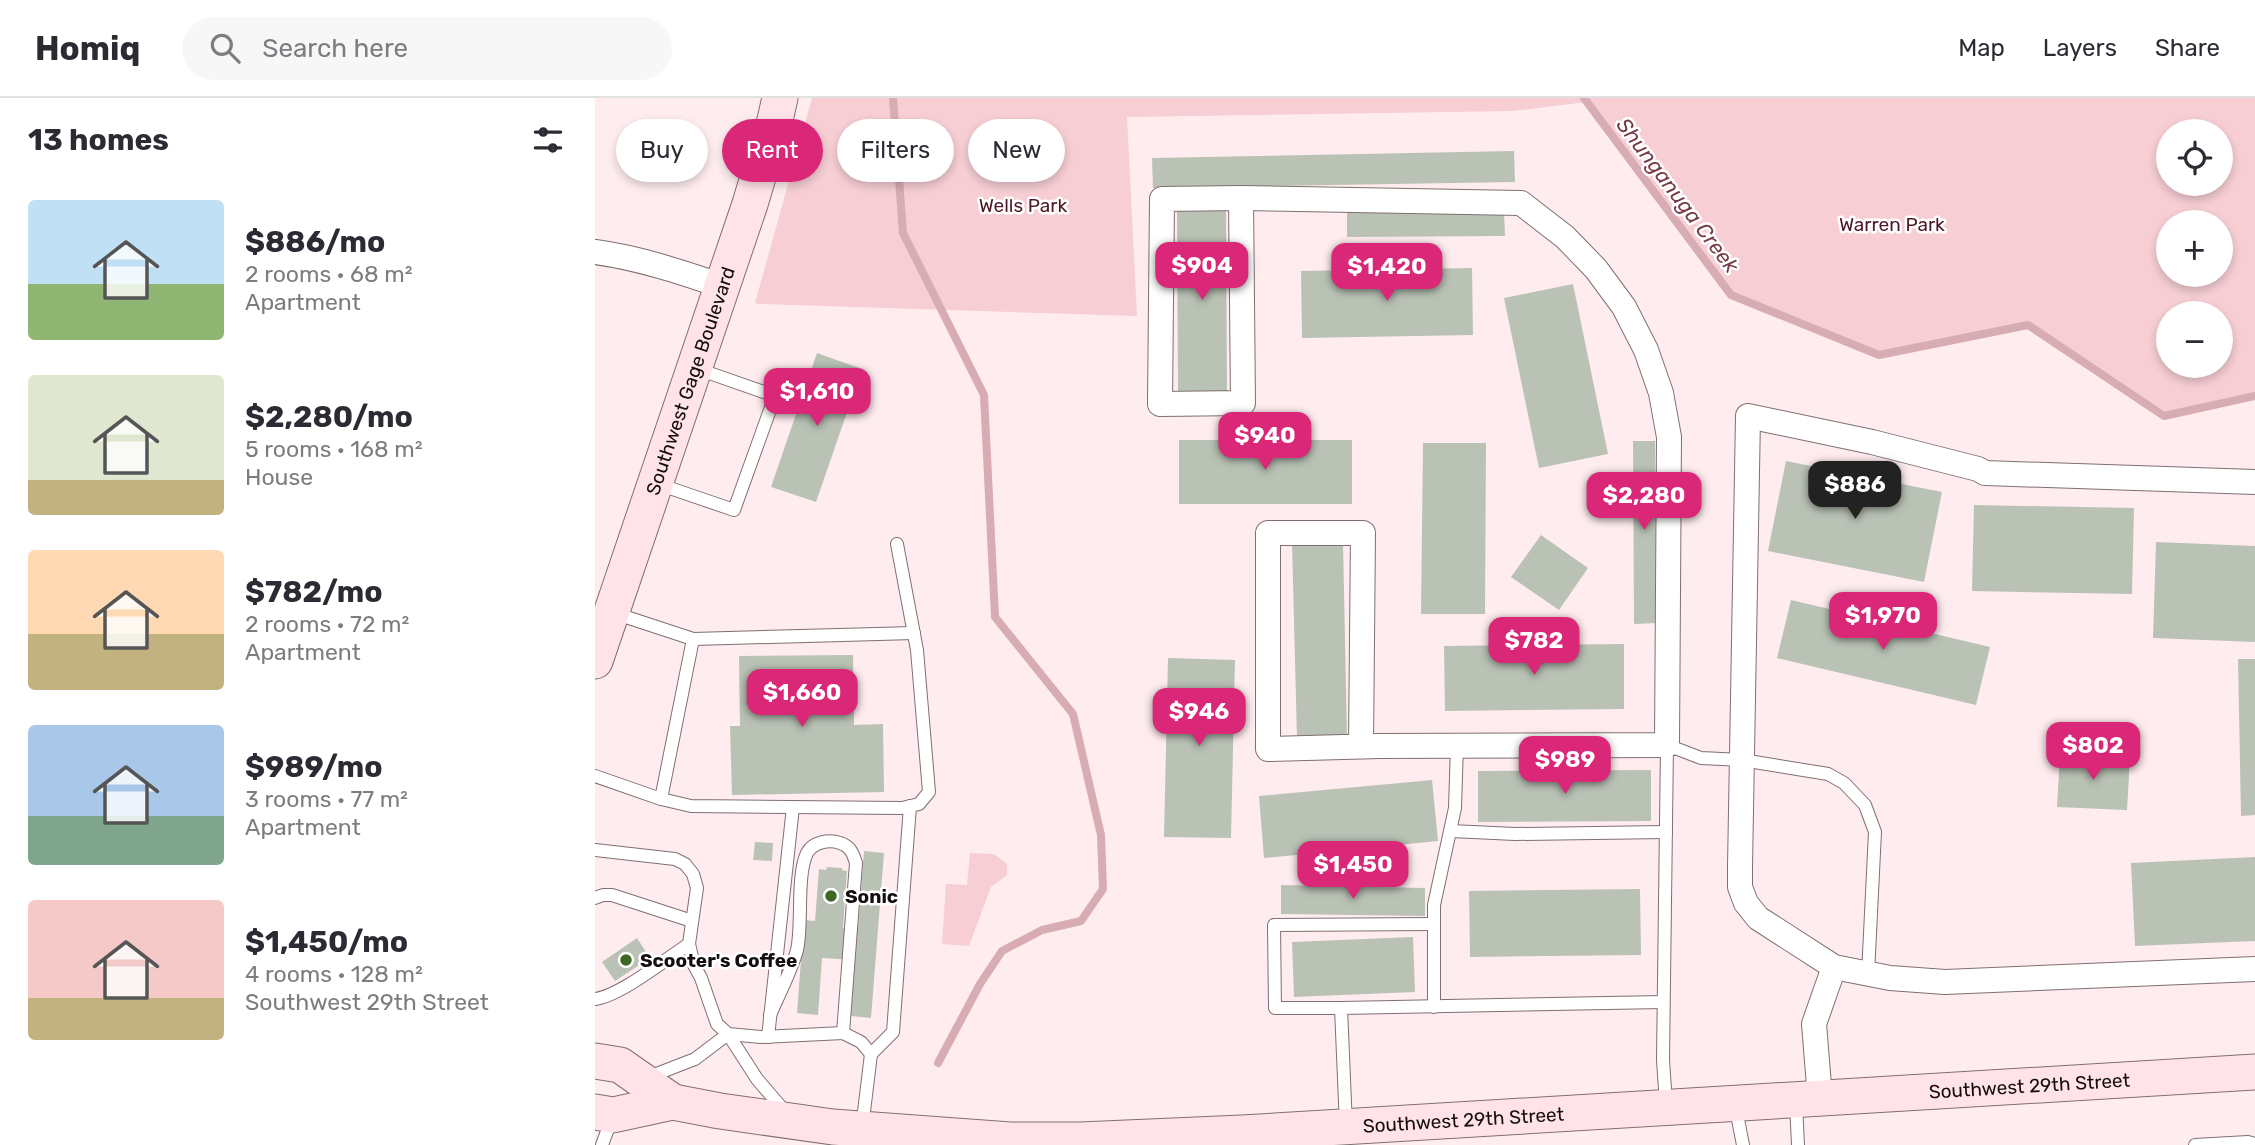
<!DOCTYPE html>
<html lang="en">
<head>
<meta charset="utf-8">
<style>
  body { margin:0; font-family:Rubik,sans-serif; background:#f7f7f7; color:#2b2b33; height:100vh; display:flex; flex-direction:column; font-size:26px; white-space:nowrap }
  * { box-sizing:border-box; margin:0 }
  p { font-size:23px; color:#7c7c81 }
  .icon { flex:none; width:38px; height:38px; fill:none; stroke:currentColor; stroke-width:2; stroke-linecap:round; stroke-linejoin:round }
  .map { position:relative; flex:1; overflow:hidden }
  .drawer { display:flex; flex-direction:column; background:#fff; width:595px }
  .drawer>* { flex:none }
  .top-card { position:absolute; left:21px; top:21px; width:665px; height:63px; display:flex; gap:14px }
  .controls { position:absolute; left:1561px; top:21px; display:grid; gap:14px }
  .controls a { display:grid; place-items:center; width:77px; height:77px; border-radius:50%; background:#fff; box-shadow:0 4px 10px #0003; font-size:35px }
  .price { position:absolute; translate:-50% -60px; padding:0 16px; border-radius:14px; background:#db2777; color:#fff; font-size:23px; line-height:46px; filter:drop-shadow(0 2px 4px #0008) }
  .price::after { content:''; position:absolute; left:50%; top:42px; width:21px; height:16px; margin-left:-10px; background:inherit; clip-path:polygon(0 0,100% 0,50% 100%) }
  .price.active { background:#222; color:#fff }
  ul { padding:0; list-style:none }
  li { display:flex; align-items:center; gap:21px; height:175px; padding:0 28px }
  li span { display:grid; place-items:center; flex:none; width:196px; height:140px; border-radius:7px; color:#555 }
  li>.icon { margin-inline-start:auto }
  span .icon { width:84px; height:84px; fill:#fffc; stroke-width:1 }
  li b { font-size:30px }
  h2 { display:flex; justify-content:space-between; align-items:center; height:84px; padding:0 28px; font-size:30px }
  .tag { padding:0 24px; border-radius:32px; background:#fff; box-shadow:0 4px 10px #0003; font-size:24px; line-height:63px }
  .tag.active { background:#db2777; color:#fff }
  header { display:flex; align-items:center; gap:42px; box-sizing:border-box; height:98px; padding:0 35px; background:#fff; border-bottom:2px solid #e1e1e2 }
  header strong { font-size:33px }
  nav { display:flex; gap:38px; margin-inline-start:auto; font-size:24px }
  .search { width:490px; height:63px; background:#f7f7f7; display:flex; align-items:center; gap:18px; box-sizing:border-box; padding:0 24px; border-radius:38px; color:#7c7c81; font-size:26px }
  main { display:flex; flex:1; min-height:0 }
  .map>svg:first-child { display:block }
</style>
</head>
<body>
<header>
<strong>Homiq</strong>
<div class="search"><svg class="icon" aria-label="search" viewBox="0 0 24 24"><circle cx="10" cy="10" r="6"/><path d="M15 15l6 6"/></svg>Search here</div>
<nav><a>Map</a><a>Layers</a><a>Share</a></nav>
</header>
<main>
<section class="drawer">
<h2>13 homes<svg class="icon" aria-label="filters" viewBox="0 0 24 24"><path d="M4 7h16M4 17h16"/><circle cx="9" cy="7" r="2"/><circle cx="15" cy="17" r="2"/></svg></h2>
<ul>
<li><span style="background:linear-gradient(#bfe0f5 60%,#8fb573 0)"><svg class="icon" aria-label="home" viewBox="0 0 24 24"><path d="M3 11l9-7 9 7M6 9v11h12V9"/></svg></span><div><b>$886/mo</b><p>2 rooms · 68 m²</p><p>Apartment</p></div></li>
<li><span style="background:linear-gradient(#dfe7d0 75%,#c2b280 0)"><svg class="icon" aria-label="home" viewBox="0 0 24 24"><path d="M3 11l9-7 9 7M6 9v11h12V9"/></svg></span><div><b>$2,280/mo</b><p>5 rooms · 168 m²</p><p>House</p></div></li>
<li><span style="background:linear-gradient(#ffd9b3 60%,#c2b280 0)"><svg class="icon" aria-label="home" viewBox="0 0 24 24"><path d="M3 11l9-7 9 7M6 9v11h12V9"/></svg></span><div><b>$782/mo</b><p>2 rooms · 72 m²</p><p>Apartment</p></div></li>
<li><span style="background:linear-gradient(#a9c7e8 65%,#7fa58c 0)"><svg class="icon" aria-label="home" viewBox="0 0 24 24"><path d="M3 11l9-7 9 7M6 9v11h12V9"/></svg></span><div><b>$989/mo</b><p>3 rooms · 77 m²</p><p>Apartment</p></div></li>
<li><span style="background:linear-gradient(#f6c9c9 70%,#c2b280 0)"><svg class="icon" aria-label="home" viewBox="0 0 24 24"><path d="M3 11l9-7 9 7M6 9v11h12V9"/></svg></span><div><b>$1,450/mo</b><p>4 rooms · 128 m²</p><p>Southwest 29th Street</p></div></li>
</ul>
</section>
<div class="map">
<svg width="1660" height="1047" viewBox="0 0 1660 1047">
  <rect width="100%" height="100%" fill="#ffecef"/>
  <g fill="#f6ced4" fill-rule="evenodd">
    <path d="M217,0h1443v298l-91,20 -136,-91 -149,30 -148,-60 -145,-193 -73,9 -386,6 10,199 -378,-12 -4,-1zM1626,33v53h-53v-53zM1626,124v53h-53v-53zM1626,215v53h-53v-53z"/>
    <polygon points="375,755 399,756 412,766 412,777 396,789 374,848 347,846 351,786 372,787"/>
  </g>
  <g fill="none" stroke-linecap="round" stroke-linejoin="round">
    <g stroke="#d7acb3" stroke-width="8">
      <polyline points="298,0 308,135 389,297 400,519 478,616 506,737 508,791 486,823 447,832 407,853 385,886 343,965"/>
      <polyline points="989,0 1136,197 1284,257 1433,227 1569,318 1660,298"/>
    </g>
  </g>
  <g fill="#bac2b5">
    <polygon points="919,53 920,84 558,90 557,60"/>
    <polygon points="582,111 631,111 632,296 583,296"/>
    <polygon points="909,114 910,138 752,139 752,115"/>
    <polygon points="877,170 878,237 707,240 706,173"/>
    <polygon points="978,186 1013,356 944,370 909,200"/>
    <polygon points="222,255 267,271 221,404 176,389"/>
    <rect x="584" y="342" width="173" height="64"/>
    <polygon points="1038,343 1060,343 1061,525 1039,526"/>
    <polygon points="828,345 891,345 890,516 826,516"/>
    <polygon points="1191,363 1347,394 1329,484 1173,453"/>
    <polygon points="1379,407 1539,410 1537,496 1377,493"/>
    <polygon points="946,437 993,470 964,512 916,479"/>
    <polygon points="748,444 752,640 702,641 697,445"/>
    <polygon points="1561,444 1660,448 1660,544 1558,540"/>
    <polygon points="1196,502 1395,549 1381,607 1182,560"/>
    <polygon points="1029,546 1029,611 850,613 849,548"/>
    <polygon points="258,557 259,627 288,626 289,694 137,697 135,628 145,628 144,558"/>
    <polygon points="573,560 640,562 636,740 569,739"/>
    <polygon points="1643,561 1660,561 1660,717 1646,718"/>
    <polygon points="1465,657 1535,660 1532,712 1462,709"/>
    <polygon points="1056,672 1056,723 883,724 883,673"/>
    <polygon points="837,682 843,743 669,760 664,698"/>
    <polygon points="160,744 178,745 177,763 158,762"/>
    <polygon points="269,753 289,755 276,920 256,918 260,862 227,860 223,917 202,915 209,822 220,823 224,771 231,772 232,769 247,770 247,772 252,773 248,830 263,831"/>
    <polygon points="1660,759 1660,843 1540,848 1536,765"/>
    <polygon points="686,787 830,790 830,818 686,816"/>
    <polygon points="1045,791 1046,857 875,859 874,793"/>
    <polygon points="818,839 820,894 699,899 697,844"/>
    <polygon points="42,840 55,860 20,883 7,864"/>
  </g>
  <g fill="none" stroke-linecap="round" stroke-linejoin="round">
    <g stroke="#7f6f72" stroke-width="14">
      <g id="service">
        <polyline points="63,386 139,412 180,298 100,270"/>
        <polyline points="19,515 98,541 319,535"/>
        <polyline points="0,678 66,701 96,708 307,710 324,706 334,694 322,552 302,446"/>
        <polyline points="66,701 98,541"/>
        <polyline points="856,733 920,736 1071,734"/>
        <polyline points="0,752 80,761 90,766 98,776 102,790 94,846 99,867 106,880 122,926 133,936 162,981 192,1016"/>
        <polyline points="0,800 8,797 17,797 97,823"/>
        <path d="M0,901c25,-3 71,-40 94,-55"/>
        <polyline points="839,909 839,807 860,710 862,647"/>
        <polyline points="746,910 680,910 679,827 838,826"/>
        <path d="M175,917c9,-21 21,-43 27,-65 6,-26 -1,-74 10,-97 6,-11 22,-14 33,-10 10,3 13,10 16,20l-13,170"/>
        <polyline points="173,939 198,709"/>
        <polyline points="51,980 100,961 133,936 166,939 248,935 266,944 276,956"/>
        <polyline points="1201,1005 1203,1047"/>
        <polyline points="1071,1006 1068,962 1072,647 1106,660 1147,662 1233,676 1249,685 1270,707 1280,734 1273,876"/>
        <polyline points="1140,1006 1148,1047"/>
        <polyline points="751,1028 746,910 1068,904"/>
        <polyline points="267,1030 276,956 298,934 315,708"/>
        <polyline points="7,1047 17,1020"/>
        <polyline points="1600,1047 1653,1044 1660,1046"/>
      </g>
    </g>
    <g stroke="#7f6f72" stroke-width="26">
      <g id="minor">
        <polyline points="646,100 648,305 565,306 567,101 646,100 926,105 970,139 1001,171 1029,209 1051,252 1066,295 1074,339 1072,647 785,648 673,651 673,435 768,435 766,648"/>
        <path d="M0,154c44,6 86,20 127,34"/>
        <polyline points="1660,384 1390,375 1383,371 1277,344 1153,318 1145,769 1145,789 1151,805 1163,820 1239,869 1295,880 1350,884 1660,871"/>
        <polyline points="1225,1000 1219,926 1239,869"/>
      </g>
    </g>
    <g stroke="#7f6f72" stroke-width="37">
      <g id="secondary">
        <path id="s1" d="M0,563l155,-457 25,-84 5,-22"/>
        <polyline points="0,963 25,967 78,1004"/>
        <path id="s2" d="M0,1014l18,3 60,-13 47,9 113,16 177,13h70l162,-7 1013,-61"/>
      </g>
    </g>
    <use href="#service" stroke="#fff" stroke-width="12"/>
    <use href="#minor" stroke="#fff" stroke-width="24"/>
    <use href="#secondary" stroke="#ffe3e8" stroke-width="35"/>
  </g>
  <g fill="#3e6723" stroke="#fff" stroke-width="2.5">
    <circle cx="236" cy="798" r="7"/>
    <circle cx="31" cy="862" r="7"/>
  </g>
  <g text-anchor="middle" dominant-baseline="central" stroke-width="5" stroke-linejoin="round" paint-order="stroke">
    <g font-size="19" fill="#4e1927" stroke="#fff">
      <text x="428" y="107">Wells Park</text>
      <text x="1297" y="126">Warren Park</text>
    </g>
    <g font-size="19" fill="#140e0f" stroke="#fff">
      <text stroke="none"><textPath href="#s1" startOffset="296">Southwest Gage Boulevard</textPath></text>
      <text stroke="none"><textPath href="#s2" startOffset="1440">Southwest 29th Street</textPath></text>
      <text stroke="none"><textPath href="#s2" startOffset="873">Southwest 29th Street</textPath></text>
    </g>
    <g font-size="19" font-weight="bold" fill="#140e0f" stroke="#fff" text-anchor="start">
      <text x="250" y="798">Sonic</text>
      <text x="45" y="862">Scooter's Coffee</text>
    </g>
    <g font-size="21" font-style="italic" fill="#753b48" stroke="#fff">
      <text transform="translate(1083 97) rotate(53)">Shunganuga Creek</text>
    </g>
  </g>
</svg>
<div class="controls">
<a><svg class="icon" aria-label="locate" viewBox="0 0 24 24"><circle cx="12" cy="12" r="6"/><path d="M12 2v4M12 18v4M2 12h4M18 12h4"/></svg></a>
<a>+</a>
<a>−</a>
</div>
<b class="price" style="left:607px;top:204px">$904</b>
<b class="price" style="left:792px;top:205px">$1,420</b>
<b class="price" style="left:222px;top:330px">$1,610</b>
<b class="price" style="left:670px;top:374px">$940</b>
<b class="price active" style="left:1260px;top:423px">$886</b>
<b class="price" style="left:1049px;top:434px">$2,280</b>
<b class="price" style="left:1288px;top:554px">$1,970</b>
<b class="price" style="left:939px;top:579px">$782</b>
<b class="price" style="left:207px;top:631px">$1,660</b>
<b class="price" style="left:604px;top:650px">$946</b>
<b class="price" style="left:1498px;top:684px">$802</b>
<b class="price" style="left:970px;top:698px">$989</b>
<b class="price" style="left:758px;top:803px">$1,450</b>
<div class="top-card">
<a class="tag">Buy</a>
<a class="tag active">Rent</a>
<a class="tag">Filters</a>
<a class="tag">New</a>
</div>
</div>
</main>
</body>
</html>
